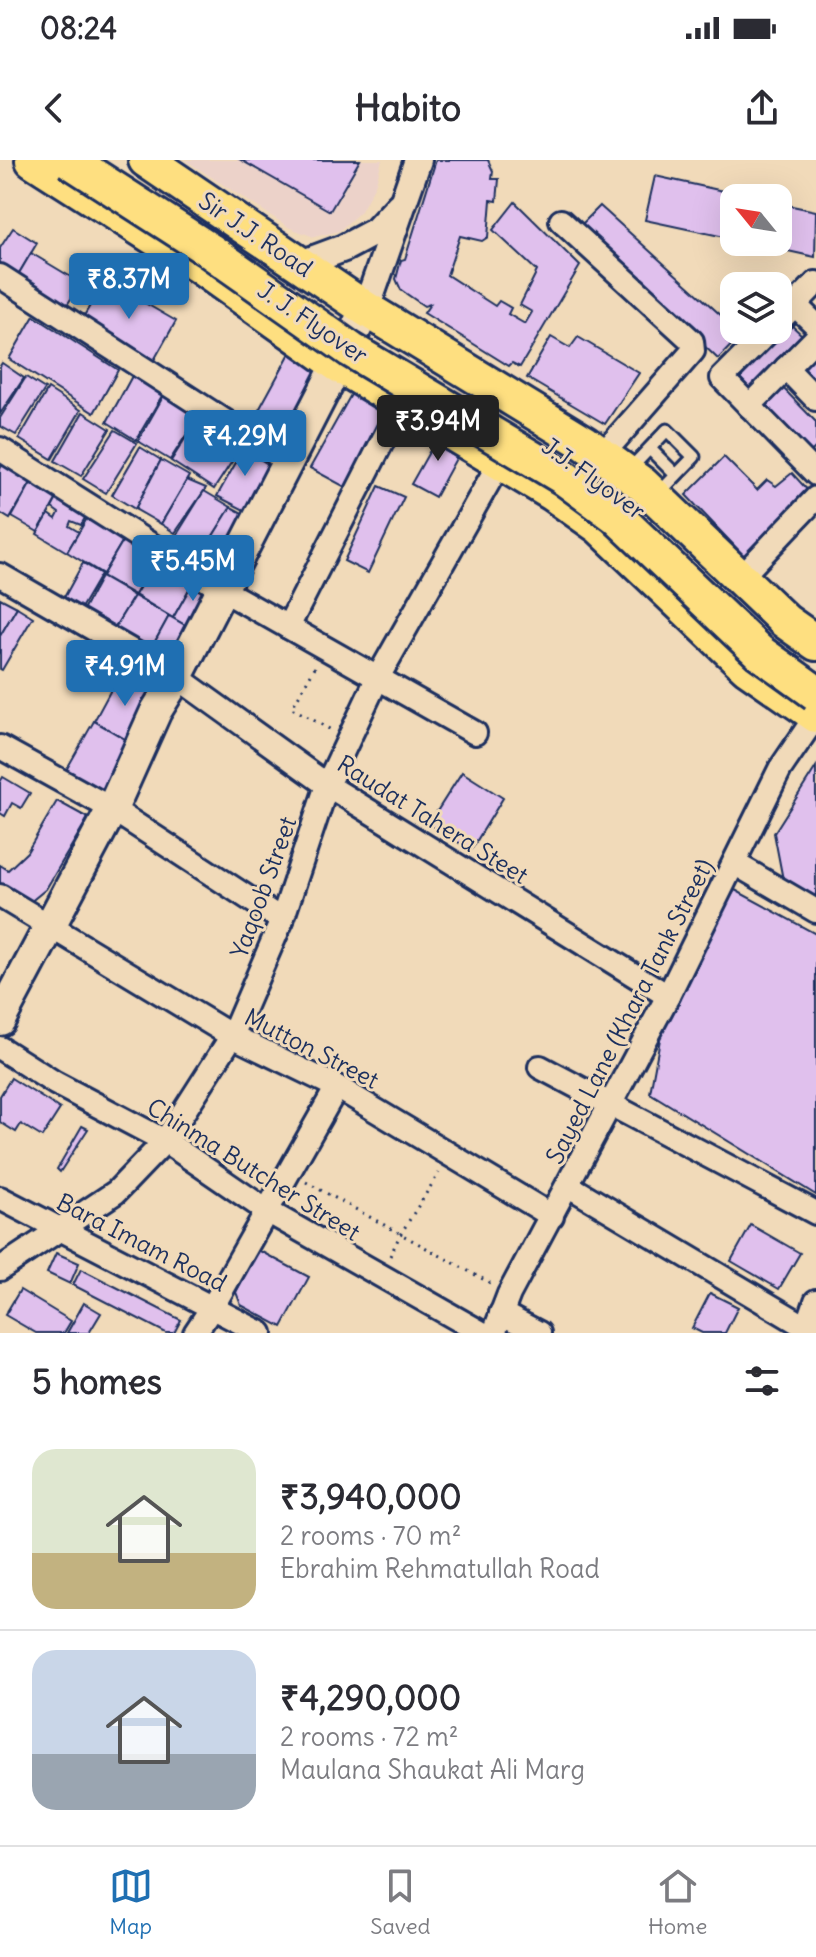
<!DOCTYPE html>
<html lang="en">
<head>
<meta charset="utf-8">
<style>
  body { margin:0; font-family:Delius,sans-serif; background:#f7f7f7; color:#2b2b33; height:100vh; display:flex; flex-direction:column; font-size:30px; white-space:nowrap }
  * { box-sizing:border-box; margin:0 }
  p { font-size:26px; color:#7c7c81 }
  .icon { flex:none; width:44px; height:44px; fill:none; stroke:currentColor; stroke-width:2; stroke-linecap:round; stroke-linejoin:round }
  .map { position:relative; height:1173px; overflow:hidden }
  .details { display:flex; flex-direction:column; background:#fff; flex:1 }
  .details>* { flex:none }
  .needle { width:52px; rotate:300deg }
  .fabs { position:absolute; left:720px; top:24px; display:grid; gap:16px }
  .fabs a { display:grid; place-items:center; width:72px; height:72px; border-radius:16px; background:#fff; box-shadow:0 8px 32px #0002; font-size:40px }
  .price { position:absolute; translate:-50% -68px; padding:0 18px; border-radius:8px; background:#1f6fb2; color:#fff; font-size:26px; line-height:52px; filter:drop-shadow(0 2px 4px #0008) }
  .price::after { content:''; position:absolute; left:50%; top:48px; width:24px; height:18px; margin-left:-12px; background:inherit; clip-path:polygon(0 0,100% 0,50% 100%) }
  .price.on { background:#222; color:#fff }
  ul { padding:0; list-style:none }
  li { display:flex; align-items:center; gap:24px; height:200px; padding:0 32px }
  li+li { border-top:2px solid #e1e1e2 }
  li span { display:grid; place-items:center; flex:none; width:224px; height:160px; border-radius:24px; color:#555 }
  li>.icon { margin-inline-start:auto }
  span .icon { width:96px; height:96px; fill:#fffc; stroke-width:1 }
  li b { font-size:34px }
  h2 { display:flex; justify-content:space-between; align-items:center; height:96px; padding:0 32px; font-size:34px }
  .status { display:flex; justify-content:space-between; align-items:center; height:56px; padding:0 40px; background:#fff; direction:ltr }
  .status svg { height:22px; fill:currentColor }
  header { display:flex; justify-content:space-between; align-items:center; height:104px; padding:0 32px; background:#fff; font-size:36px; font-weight:800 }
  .tab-bar { display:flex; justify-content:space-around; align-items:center; height:112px; border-top:2px solid #e1e1e2; background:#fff; font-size:22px; color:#7c7c81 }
  .tab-bar a { display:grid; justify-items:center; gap:4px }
  .tab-bar .on { color:#1f6fb2 }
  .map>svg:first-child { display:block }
</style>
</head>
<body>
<div class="status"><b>08:24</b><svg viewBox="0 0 49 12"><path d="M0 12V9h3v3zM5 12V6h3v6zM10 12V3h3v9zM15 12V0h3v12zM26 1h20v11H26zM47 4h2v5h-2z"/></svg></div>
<header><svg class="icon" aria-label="back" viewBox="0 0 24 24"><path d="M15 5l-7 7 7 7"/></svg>Habito<svg class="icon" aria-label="share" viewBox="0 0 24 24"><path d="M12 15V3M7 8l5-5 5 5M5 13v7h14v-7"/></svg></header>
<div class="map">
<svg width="816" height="1173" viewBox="0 0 816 1173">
  <rect width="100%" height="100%" fill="#f1dab9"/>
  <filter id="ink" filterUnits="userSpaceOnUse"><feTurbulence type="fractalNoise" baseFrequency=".0125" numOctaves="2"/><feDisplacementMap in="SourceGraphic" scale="16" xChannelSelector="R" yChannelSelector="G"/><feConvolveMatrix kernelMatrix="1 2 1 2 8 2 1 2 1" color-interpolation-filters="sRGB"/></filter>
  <g filter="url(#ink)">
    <polygon fill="#ecd2c9" points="185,0 382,0 376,23 361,51 339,71 314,77 290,68"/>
    <g fill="#e0c0ed" stroke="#1b2f5e" stroke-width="2">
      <polygon points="241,0 360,0 330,51"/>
      <polygon points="436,0 488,0 493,11 492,19 499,19 497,41 491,40 488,77 482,81 460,76 447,115 495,146 499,141 511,148 508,154 525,164 532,152 520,145 537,111 493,70 515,42 580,106 520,207 512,203 509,206 424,153 430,144 424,146 401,130 396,119 401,100 405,99"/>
      <polygon points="655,16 755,38 734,38 734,79 645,60"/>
      <polygon points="778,43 816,51 815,97 747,82 778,82"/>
      <polygon points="600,46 734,167 734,170 742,174 718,199 579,67"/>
      <polygon points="13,68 37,83 18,115 0,104 0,88"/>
      <polygon points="31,93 81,123 67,145 18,115"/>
      <polygon points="105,120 176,161 153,202 81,161"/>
      <polygon points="34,156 118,210 94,253 9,199"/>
      <polygon points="788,162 802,175 749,228 736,214"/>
      <polygon points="551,177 570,188 578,177 639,213 605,264 527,218"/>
      <polygon points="295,184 314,204 316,217 284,276 273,279 248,270"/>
      <polygon points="810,193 816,199 816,230 794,209"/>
      <polygon points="2,203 24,218 0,254 0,206"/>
      <polygon points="132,216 163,234 136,280 107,262"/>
      <polygon points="26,217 45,229 16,275 0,266 0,258"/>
      <polygon points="780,225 816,262 816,287 810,293 761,244"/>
      <polygon points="48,229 81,250 52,299 19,279"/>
      <polygon points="353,231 388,250 345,327 310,308"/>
      <polygon points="164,235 199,255 170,300 138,281"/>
      <polygon points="83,252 110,269 81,316 55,301"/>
      <polygon points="200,255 244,283 214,329 171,301"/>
      <polygon points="442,269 465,282 435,337 411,324"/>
      <polygon points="115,270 137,283 106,333 83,319"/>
      <polygon points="246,285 268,298 270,304 246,351 217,336"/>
      <polygon points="140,287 161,300 135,349 112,335"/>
      <polygon points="7,296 36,314 10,359 0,353 0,309"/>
      <polygon points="724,297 757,330 767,320 776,326 792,313 811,334 746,398 686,335"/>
      <polygon points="161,300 189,316 161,364 135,349"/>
      <polygon points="36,314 61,331 38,372 12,357"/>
      <polygon points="187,320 206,328 175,373 161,364"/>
      <polygon points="379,326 404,337 368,413 344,401"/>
      <polygon points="61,331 90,349 81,365 71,361 69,366 79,372 67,392 37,374 49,354 56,359 59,353 52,348"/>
      <polygon points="204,331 231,347 203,392 176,376"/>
      <polygon points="231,347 246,355 220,402 203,392"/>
      <polygon points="92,350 128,372 103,414 67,392"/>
      <polygon points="128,372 159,394 135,435 102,416"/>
      <polygon points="159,394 196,417 173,458 135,435"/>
      <polygon points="83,403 101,414 77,455 60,445"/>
      <polygon points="101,417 134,436 110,475 79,457"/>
      <polygon points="196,417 212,427 190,468 173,458"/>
      <polygon points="134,436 169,456 147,496 110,475"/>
      <polygon points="0,438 17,447 0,476"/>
      <polygon points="17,447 33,457 2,510 0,509 0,476"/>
      <polygon points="169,456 190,468 168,511 146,498"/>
      <polygon points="120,513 156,535 130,582 94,561"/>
      <polygon points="94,561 130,582 101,632 65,612"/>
      <polygon points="816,607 816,744 784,725 774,673"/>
      <polygon points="462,612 503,638 471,690 429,664"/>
      <polygon points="3,617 30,633 21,648 12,643 5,656 0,653 0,622"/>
      <polygon points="57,641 88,658 46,729 29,743 0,725 0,705 8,710 27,692"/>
      <polygon points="735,730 816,774 816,1035 650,933 668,836"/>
      <polygon points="11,918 60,949 42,977 21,964 16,972 0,962 0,936"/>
      <polygon points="82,966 88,969 60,1012 57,1009"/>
      <polygon points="751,1065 800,1093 779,1129 731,1101"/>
      <polygon points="258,1090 309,1117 282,1167 241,1145 236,1132"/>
      <polygon points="56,1093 79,1103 70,1124 47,1113"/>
      <polygon points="81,1109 181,1160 174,1173 166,1173 73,1125"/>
      <polygon points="20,1130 71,1161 64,1173 36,1173 5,1155"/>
      <polygon points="710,1133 738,1147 725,1173 702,1173 692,1168"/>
      <polygon points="84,1143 101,1153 89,1173 67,1173"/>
    </g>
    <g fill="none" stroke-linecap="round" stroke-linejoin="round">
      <g stroke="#1b2f5e" stroke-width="17">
        <g id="service">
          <polyline points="650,289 676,315"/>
          <polyline points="630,309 667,270 694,297 658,334"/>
        </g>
      </g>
      <g stroke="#1b2f5e" stroke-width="28">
        <g id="minor">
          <polyline points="561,61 692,181 693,191 602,295"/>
          <polyline points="0,116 287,301"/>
          <polyline points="795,145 816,165"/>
          <polyline points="778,162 816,123"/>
          <polyline points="770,170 722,218 816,314"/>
          <polyline points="786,208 816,239"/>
          <polyline points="749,246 816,178"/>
          <polyline points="0,289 221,429 475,573"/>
          <polyline points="0,415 177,517 327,625 668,836"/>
          <polyline points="740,418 816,338"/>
          <polyline points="288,467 402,243"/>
          <polyline points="0,587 112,649 282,760"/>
          <polyline points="734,703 816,751"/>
          <polyline points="0,736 232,876 337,927 552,1056"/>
          <polyline points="0,888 55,923 165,981 267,1051 482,1173"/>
          <polyline points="540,907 816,1053"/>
          <polyline points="569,1026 816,1173"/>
          <polyline points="0,1038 261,1173"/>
          <polyline points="0,1109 116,1032 165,981 232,876 282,760 327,625 377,519 500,302"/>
          <polyline points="501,1153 539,1173"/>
          <polyline points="195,1173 213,1146 337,927"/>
          <polyline points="494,1173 509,1134 668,836 780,609 816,556"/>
          <polyline points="805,1173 816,1141"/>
        </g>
      </g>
      <g stroke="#1b2f5e" stroke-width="32">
        <g id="tertiary">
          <polyline points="301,104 344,88 376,71 399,46"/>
          <polyline points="366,149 418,0"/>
        </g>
      </g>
      <g stroke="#1b2f5e" stroke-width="36">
        <polyline id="secondary" points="0,860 112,649 156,551 177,517 366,149"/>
      </g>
      <g stroke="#1b2f5e" stroke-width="40">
        <g id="primary">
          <polyline points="33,0 199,106 337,204 552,333 600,367 747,507 816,555"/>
          <polyline points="146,0 366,149 585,283 642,324 785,461 816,483"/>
        </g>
      </g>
      <g stroke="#1b2f5e" stroke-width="3" stroke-dasharray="2 6" stroke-linecap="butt">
        <polyline points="315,507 292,548 331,570"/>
        <polyline points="306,1022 492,1124"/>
        <polyline points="390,1096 400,1075 439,1013"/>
      </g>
      <use href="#service" stroke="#f1dab9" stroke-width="11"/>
      <use href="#minor" stroke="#f1dab9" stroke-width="22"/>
      <use href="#tertiary" stroke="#f1dab9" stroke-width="26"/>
      <use href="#secondary" stroke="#f1dab9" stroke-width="30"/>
      <use href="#primary" stroke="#fedf80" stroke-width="34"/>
      <g stroke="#1b2f5e" stroke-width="40" stroke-linecap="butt">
        <polyline id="primary-bridge" points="69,0 209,90 351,190 563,317 616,356 759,492 816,533"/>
      </g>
      <use href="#primary-bridge" stroke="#fedf80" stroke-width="34"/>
    </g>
  </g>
  <g text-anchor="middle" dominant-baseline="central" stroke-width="6" stroke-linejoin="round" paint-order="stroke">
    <g font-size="24" fill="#1b2f5e" stroke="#f1dab9">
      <text transform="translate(256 74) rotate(34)">Sir J.J. Road</text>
      <text transform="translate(313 162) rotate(34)">J. J. Flyover</text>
      <text transform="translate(594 318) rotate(36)">J.J. Flyover</text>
      <text transform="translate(433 659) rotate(32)">Raudat Tahera Steet</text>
      <text transform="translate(263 727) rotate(-70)">Yaqoob Street</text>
      <text transform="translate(629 851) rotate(-63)">Sayed Lane (Khara Tank Street)</text>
      <text transform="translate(312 888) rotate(27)">Mutton Street</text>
      <text transform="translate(254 1009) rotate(32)">Chinma Butcher Street</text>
      <text transform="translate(142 1082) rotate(27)">Bara Imam Road</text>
    </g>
  </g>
</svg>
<div class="fabs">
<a><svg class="needle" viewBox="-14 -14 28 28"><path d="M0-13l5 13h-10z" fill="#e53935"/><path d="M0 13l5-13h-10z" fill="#7c7c81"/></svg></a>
<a><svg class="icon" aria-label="layers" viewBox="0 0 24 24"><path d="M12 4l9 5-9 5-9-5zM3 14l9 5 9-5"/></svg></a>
</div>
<b class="price" style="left:129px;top:161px">₹8.37M</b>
<b class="price on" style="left:438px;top:303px">₹3.94M</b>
<b class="price" style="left:245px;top:318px">₹4.29M</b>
<b class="price" style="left:193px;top:443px">₹5.45M</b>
<b class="price" style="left:125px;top:548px">₹4.91M</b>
</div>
<section class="details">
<h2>5 homes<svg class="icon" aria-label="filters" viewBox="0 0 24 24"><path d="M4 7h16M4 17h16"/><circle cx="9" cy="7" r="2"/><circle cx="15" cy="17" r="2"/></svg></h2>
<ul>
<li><span style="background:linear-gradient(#dfe7d0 65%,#c2b280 0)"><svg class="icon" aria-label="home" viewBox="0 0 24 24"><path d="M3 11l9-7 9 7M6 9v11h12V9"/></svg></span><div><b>₹3,940,000</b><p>2 rooms · 70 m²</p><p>Ebrahim Rehmatullah Road</p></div></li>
<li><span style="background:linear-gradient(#c9d6e8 65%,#9aa5b1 0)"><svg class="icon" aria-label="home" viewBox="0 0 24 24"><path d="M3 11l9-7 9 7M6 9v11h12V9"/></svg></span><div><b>₹4,290,000</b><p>2 rooms · 72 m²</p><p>Maulana Shaukat Ali Marg</p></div></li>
</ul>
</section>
<nav class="tab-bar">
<a class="on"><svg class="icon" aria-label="map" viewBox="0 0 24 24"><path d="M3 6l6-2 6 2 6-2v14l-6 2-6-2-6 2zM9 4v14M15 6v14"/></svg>Map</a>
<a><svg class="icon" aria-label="saved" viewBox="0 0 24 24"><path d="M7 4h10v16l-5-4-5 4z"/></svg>Saved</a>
<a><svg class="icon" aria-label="home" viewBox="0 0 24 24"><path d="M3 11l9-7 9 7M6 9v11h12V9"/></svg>Home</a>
</nav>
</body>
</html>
